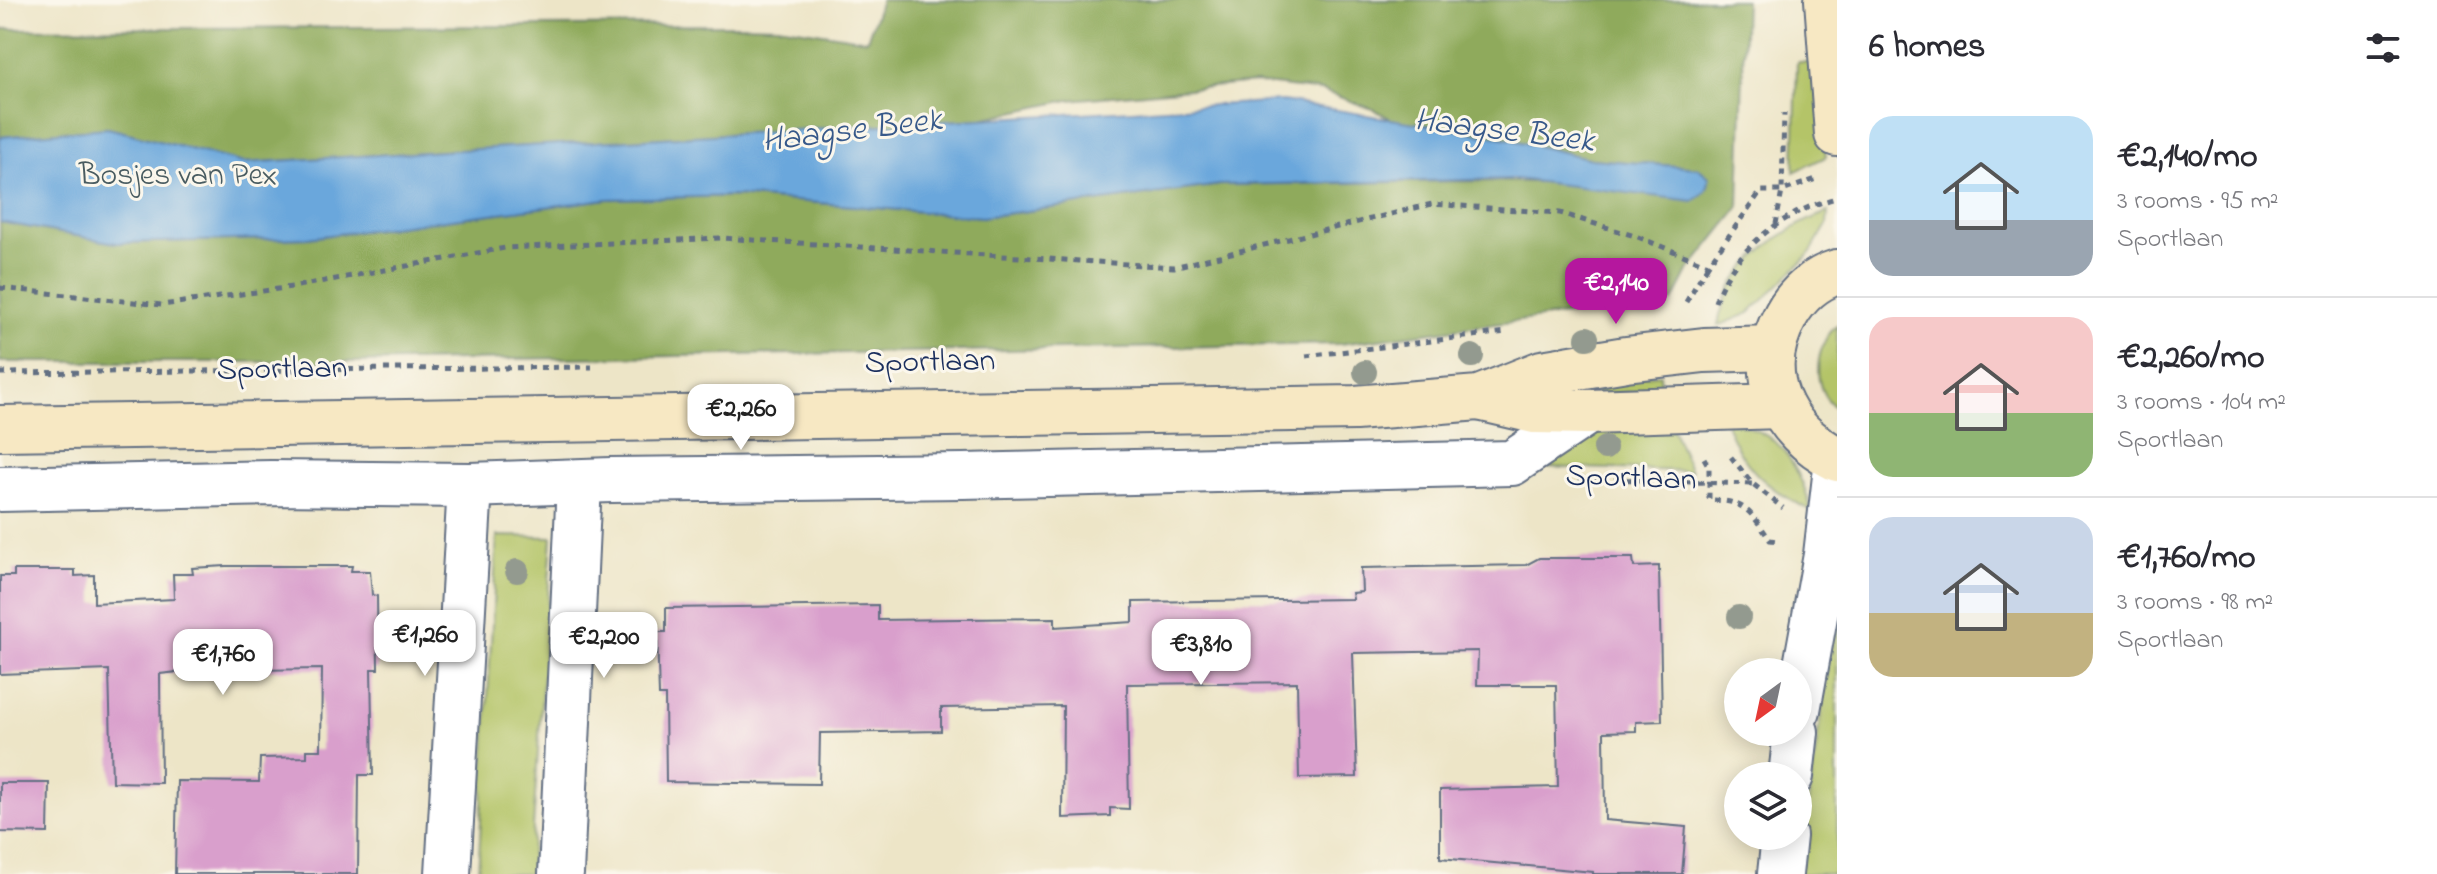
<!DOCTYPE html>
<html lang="en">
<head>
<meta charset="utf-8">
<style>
  body { margin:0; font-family:"Indie Flower",sans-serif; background:#f2f2f3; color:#2b2b33; height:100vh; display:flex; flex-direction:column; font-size:30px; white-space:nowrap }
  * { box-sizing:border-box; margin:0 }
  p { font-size:26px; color:#7c7c81 }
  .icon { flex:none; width:44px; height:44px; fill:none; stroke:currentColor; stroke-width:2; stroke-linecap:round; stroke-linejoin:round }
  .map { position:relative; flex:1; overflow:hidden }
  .sheet { display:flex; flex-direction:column; background:#fff; width:600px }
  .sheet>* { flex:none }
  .needle { width:52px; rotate:213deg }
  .fabs { position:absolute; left:1724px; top:658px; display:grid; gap:16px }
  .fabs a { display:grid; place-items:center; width:88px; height:88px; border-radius:50%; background:#fff; box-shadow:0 4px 20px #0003; font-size:40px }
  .price { position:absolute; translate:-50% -68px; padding:0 18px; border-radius:16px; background:#fff; color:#222; font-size:26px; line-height:52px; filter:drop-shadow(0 2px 4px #0008) }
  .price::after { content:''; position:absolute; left:50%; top:48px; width:24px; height:18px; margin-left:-12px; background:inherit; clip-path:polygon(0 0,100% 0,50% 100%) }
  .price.active { background:#b5179e; color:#fff }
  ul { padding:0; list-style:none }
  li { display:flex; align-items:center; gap:24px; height:200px; padding:0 32px }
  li+li { border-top:2px solid #e1e1e2 }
  li span { display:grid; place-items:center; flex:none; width:224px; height:160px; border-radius:24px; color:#555 }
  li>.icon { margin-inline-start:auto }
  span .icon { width:96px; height:96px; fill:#fffc; stroke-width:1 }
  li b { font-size:34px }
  h2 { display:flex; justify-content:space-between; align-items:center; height:96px; padding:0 32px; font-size:34px }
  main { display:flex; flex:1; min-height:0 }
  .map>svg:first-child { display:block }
</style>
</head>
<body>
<main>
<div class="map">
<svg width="1837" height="874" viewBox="0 0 1837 874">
  <rect width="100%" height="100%" fill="#fbf7ec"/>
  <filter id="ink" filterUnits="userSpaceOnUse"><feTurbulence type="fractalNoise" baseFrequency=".0125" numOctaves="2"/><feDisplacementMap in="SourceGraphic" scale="16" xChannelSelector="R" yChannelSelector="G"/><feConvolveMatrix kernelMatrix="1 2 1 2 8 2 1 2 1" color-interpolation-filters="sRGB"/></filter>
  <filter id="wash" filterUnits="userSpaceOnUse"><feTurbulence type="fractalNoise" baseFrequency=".006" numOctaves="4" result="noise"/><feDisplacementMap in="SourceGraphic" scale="32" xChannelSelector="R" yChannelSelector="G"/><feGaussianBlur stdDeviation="1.8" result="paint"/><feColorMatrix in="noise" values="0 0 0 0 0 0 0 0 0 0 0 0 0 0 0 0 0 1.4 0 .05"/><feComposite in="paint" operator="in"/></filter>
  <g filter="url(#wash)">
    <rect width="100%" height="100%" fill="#ede5c7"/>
    <g fill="#b4c467" stroke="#687a62" stroke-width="2">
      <polygon points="1797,62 1813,62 1826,157 1794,172"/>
      <path d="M1828,212l-1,13 -18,30 -59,58 -32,13c8,-56 61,-96 110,-114z"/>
      <path d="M1837,325v84c-28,-22 -22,-62 0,-84z"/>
      <polygon points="1660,374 1661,390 1560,397 1559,383"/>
      <path d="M1725,420c56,12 70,38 87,91 -45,-22 -70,-43 -87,-91z"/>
      <polygon points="1670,424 1691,471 1541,467 1601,431"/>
      <polygon points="497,536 552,537 530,874 478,874"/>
      <polygon points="1837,601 1837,874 1798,874"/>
    </g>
    <polygon fill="#8faa5c" stroke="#556c5d" stroke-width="2" points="881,0 1745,0 1739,208 1689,270 1673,301 1340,344 355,362 0,362 0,222 116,243 307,238 607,199 738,196 982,217 1220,185 1466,181 1538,182 1697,168 1591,159 1504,138 1393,120 1375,110 1323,91 1255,83 1069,100 981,119 243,163 108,128 0,137 0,29 739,25 778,26 867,40"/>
    <path fill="#6ba7dc" stroke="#436b9d" stroke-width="2" d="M1283,101l221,37 87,21 107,9 11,9c0,14 -5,16 -16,24l-177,-22 -296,6 -238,32 -244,-21 -131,3 -300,39 -191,5 -116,-21v-85l108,-9 136,35z"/>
    <g id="blocks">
      <g fill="#d99fcc">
        <polygon points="1539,558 1633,558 1634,567 1659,566 1662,721 1636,722 1636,731 1604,732 1605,820 1686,827 1682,874 1593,874 1593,872 1440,858 1440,790 1558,787 1556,685 1477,685 1478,651 1353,653 1357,777 1299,778 1297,682 1127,684 1129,809 1110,808 1110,816 1062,818 1063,706 941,708 941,731 820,733 819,784 666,782 665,696 659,696 657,632 666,632 666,608 878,605 878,620 1055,618 1055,627 1133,622 1133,602 1353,599 1352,593 1362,592 1361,568 1526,565"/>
        <polygon points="226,566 352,566 351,571 370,571 372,595 377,596 378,669 371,669 373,775 359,775 358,874 175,874 177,781 259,782 260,758 307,757 307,750 321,750 322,669 252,670 253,664 160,674 161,783 112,782 109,670 0,674 0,576 14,576 14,570 75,570 75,576 94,575 94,603 174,599 173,574 193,574 192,568"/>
        <polygon points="0,783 49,783 48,833 0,832"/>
      </g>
    </g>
  </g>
  <g filter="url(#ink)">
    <use href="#blocks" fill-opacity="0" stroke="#646f83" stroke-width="2"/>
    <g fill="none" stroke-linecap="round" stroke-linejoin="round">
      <g stroke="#646f83" stroke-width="48">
        <g id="street">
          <polyline points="0,489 271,483 470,485 611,480 963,476 1512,463 1588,412"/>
          <polyline points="1798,710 1826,555 1837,459"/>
          <polyline points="1791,776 1796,732"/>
          <polyline points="448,874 470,485"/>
          <polyline points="561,874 579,483"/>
          <polyline points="1780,874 1784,836"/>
        </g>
      </g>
      <g stroke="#646f83" stroke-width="48">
        <g id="secondary">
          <polyline points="1827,0 1837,134"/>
          <path d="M1837,272c-22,7 -40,23 -51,43 -33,58 -6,115 51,144"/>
          <polyline points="1479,398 1535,411 1588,412 1781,406"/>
          <polyline points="0,428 1355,408 1479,398 1542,373 1626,359 1704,350 1773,348"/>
        </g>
      </g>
      <g stroke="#646f83" stroke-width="5" stroke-dasharray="6 6" stroke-linecap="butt">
        <polyline points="1776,224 1782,191 1784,113"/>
        <polyline points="0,288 162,305 292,287 505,248 721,238 1174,267 1432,204 1560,213 1638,237 1708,265 1761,191 1782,191 1819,178"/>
        <polyline points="1686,302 1708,265"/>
        <path d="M1715,302c19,-53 68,-91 122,-104"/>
        <polyline points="1306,356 1506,332"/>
        <polyline points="0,373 592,367"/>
        <polyline points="1731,457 1753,484 1783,508"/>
        <path d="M1704,458l5,9v33c36,0 42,12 61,40l8,1"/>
        <polyline points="1578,478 1752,484"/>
      </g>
      <use href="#street" stroke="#fff" stroke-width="44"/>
      <use href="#secondary" stroke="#f7e8c3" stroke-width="44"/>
    </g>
    <g fill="#939a8f">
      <circle cx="1587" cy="338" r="12"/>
      <circle cx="1472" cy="356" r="12"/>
      <circle cx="1365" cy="372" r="12"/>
      <circle cx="1605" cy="448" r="12"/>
      <circle cx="517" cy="571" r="12"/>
      <circle cx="1739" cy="617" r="12"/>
    </g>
  </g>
  <g text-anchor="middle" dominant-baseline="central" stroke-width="6" stroke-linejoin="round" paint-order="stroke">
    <g font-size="32" fill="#495c61" stroke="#fbf7ec">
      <text x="178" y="176">Bosjes van Pex</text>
    </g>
    <g font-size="32" fill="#1b2f5e" stroke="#fbf7ec">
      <text transform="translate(930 363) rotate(-1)">Sportlaan</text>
      <text transform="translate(282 370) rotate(-1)">Sportlaan</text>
      <text transform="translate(1631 479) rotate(2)">Sportlaan</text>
    </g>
    <g font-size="34" font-style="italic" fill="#37598a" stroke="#fbf7ec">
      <text transform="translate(852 132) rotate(-7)">Haagse Beek</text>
      <text transform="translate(1504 132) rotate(7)">Haagse Beek</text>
    </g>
  </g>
</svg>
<div class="fabs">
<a><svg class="needle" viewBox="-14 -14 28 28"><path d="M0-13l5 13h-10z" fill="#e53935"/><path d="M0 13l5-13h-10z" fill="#7c7c81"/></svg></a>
<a><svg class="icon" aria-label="layers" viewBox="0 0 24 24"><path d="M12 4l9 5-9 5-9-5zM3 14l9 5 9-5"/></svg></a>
</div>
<b class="price active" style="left:1616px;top:326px">€2,140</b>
<b class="price" style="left:741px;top:452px">€2,260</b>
<b class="price" style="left:425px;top:678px">€1,260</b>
<b class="price" style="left:604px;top:680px">€2,200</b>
<b class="price" style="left:1201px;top:687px">€3,810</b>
<b class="price" style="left:223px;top:697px">€1,760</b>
</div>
<section class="sheet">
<h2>6 homes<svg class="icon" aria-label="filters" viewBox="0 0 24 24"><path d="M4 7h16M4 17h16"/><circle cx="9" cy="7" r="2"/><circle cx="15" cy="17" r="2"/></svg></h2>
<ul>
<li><span style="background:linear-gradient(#bfe0f5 65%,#9aa5b1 0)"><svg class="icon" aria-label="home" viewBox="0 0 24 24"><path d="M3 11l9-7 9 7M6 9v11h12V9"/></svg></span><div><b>€2,140/mo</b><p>3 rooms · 95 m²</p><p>Sportlaan</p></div></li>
<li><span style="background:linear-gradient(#f6c9c9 60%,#8fb573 0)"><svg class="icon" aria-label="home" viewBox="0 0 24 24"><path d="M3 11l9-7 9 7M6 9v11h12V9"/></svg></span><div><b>€2,260/mo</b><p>3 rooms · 104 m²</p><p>Sportlaan</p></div></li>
<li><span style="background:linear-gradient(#c9d6e8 60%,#c2b280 0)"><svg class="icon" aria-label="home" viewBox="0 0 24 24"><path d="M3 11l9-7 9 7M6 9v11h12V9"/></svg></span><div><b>€1,760/mo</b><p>3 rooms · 98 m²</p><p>Sportlaan</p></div></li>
</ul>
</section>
</main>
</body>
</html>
